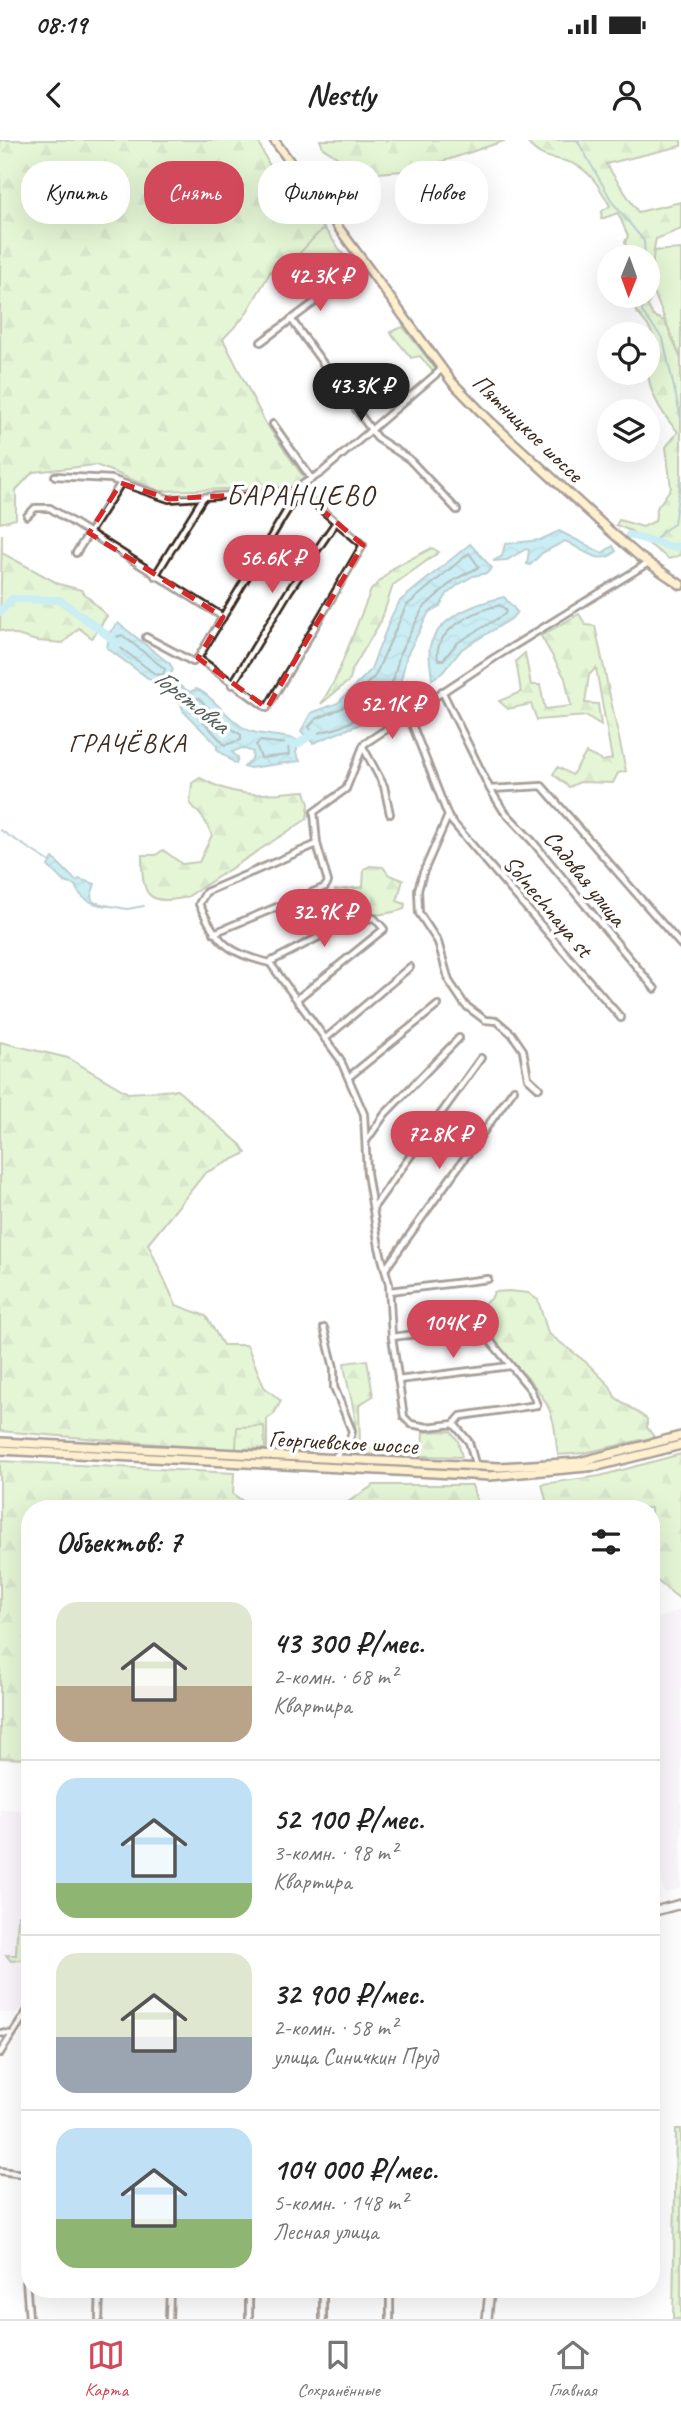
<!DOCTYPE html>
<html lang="ru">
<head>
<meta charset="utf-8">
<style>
  body { margin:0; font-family:Caveat,sans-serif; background:#f2f2f2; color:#222; height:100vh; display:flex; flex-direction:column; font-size:26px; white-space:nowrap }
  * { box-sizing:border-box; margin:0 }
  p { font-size:23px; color:#767676 }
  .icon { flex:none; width:38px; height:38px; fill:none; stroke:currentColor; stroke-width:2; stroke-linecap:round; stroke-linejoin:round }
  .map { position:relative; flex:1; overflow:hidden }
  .details { position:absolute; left:21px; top:1360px; width:639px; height:798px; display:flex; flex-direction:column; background:#fff; border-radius:28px; box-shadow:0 7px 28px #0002 }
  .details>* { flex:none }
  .hud { position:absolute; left:21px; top:21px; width:640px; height:63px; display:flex; gap:14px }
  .needle { width:46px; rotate:181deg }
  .fabs { position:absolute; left:597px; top:105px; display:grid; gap:14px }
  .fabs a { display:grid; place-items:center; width:63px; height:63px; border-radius:50%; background:#fff; box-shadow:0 7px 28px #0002; font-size:35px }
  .price { position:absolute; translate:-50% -60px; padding:0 16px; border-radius:24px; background:#d1495b; color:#fff; font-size:23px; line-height:46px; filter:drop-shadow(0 2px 4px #0008) }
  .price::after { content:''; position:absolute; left:50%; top:42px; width:21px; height:16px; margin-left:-10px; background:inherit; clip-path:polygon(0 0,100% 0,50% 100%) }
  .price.active { background:#222; color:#fff }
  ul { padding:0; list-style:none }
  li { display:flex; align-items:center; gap:21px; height:175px; padding:0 35px }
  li+li { border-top:2px solid #e0e0e0 }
  li span { display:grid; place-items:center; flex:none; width:196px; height:140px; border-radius:21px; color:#555 }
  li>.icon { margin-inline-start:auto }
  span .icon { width:84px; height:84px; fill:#fffc; stroke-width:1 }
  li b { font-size:30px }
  h2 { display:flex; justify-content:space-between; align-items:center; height:84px; padding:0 35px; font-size:30px }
  .chip { padding:0 24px; border-radius:28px; background:#fff; box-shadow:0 7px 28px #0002; font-size:24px; line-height:63px }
  .chip.active { background:#d1495b; color:#fff }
  .status { display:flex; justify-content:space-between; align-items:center; height:49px; padding:0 35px; background:#fff; direction:ltr }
  .status svg { height:19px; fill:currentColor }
  header { display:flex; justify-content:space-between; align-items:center; height:91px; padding:0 35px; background:#fff; font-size:32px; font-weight:700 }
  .menu { display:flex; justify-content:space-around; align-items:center; height:98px; border-top:2px solid #e0e0e0; background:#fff; font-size:19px; color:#767676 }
  .menu a { display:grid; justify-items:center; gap:4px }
  .menu .active { color:#d1495b }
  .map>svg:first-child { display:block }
</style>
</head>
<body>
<div class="status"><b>08:19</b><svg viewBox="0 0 49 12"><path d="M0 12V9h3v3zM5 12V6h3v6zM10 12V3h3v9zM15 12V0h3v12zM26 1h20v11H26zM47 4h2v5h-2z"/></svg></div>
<header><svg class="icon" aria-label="back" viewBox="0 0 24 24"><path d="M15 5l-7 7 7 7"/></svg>Nestly<svg class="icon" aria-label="person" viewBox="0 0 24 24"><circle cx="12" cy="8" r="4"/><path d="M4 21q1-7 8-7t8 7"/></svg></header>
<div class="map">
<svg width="681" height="2179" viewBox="0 0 681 2179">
  <defs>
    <pattern id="forest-firs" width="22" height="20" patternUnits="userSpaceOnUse" patternTransform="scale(1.75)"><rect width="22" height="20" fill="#c5eba5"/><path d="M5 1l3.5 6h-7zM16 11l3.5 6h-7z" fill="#aaca8e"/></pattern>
    <pattern id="wetland-marsh" width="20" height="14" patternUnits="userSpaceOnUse" patternTransform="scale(1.75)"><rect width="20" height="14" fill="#c5eba5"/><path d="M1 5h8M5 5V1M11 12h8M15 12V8" fill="none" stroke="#aaca8e"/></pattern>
    <pattern id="water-waves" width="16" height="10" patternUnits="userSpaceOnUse" patternTransform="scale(1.75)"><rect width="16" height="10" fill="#8ad9e7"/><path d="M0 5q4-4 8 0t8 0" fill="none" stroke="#78bac6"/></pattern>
  </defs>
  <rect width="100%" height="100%" fill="#fff"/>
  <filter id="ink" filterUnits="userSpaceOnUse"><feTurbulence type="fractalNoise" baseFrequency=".0143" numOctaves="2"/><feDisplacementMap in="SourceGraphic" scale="14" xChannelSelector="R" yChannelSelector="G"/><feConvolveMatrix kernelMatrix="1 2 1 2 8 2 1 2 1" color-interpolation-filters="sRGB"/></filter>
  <g filter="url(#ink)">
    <g fill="#f4eaf7">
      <polygon points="681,1469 681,1748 664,1753 656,1706 651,1699 651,1665 654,1663 651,1659 651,1482"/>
      <polygon points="0,1669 30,1671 30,1863 15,1873 0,1872"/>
    </g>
    <g fill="#c5eba5" stroke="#808a62" stroke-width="2">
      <polygon points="324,88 352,126 351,131 316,157 290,125 301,108"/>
      <polygon points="681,109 681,219 653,150 653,111"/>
      <polygon points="403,187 435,228 435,234 420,216 411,218 390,192"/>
      <polygon points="0,1306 464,1330 464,1332 0,1308"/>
    </g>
    <g fill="url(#forest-firs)" stroke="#808a62" stroke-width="2">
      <path d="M0,0h258c14,38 36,63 66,88 -20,16 -24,34 -53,43l-27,46 -21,22 42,83 39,56 -10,9 -134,4 -64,-26 -63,7 -17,18v29l-16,4z"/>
      <polygon points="320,0 507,0 417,30 363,34 323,8"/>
      <path d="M525,0h156v6l-75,18 32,48 43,-10v27l-25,10c-6,22 -1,44 -8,67l5,10 12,5 16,38v196l-12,4 -38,-28 -15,-6 3,-5 24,7 12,-6 2,-13 14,-20 -5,-41 12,-15c-19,-21 -33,-45 -30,-73 0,-9 9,-16 4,-26 -6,-14 -20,-21 -23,-37h19v-39h-21l12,-5 -12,-3 -2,-7 3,-6 -10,-23 -17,6 1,-8 8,-5c-9,-16 -18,-34 -36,-42 -22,-9 -31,-2 -49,-24z"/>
      <polygon points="2,394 2,413 59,444 81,450 107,476 92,498 79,488 63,503 37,501 0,490"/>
      <polygon points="432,408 439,412 393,445 381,481 352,530 350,540 321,564 335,540 371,450 393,428"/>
      <polygon points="579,474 586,485 595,486 626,631 618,633 613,643 580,642 569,647 553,634 558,627 572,635 586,613 603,621 612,619 596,528 589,535 585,563 598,564 601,585 587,576 537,580 531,564 508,569 499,561 521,552 516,521 525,513 531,545 540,545 545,569 571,566 565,538 541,496"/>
      <path d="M200,638c41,22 60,16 105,13l4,13 -2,15 -120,78c-42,10 -45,-4 -45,-42h14l7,-5 19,14 17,-2 13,-27 -8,-16 -14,-16 2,-20z"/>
      <path d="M370,726l13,1 6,8 14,5 -6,21 8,3 -1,5c-19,7 -39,6 -61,9l-8,-28 28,-3 1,-18z"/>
      <polygon points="0,902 68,918 128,953 177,950 241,1005 246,1013 205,1033 148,1104 176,1165 206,1176 223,1205 247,1205 264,1247 281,1261 274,1274 267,1279 267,1313 0,1291"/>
      <path d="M509,1151l19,2 10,7 10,33 39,30 23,23 5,11 32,22v8l7,10 -70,16 -26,2c-3,-17 -2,-33 -10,-48 -17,-35 -52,-52 -70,-85l4,-17 9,-6 3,-7z"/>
      <path d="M367,1220l6,36 -14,9 1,41 25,4 4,-5 11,-1 5,8 17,-1 1,-19 28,-1 7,10 4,16 -114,-3c17,-32 -1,-58 -4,-91z"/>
      <polygon points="681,1314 681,1460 651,1436 651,1368 548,1368 542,1344 600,1336"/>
      <polygon points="0,1321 234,1333 233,1354 252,1368 30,1368 30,1619 0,1618"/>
      <polygon points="374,1345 472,1345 479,1368 339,1368"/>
      <polygon points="18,1775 30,1777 30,1819 11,1821 6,1815 16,1815"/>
      <polygon points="676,1989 681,1989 681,2179 673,2179"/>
    </g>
    <polygon fill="url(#wetland-marsh)" stroke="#808a62" stroke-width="2" points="264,1286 265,1309 236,1309 237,1287"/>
    <g fill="url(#water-waves)" stroke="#6a9397" stroke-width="2">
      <path d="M559,391l43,22 11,-7 3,5c-16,17 -36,-4 -51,-10l-23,12 -12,12 -3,-1 2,-14 -3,-1 -19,11 -14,1 9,-5 3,-12 35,-4z"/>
      <polygon points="470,404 492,428 487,433 473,436 458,445 447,454 440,466 429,472 407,515 400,544 368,581 313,603 301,591 311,573 338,563 370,531 392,475 400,461"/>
      <path d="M504,457l13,15 -6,7 -49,30 -20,24 -10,6c-1,-10 -4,-23 -2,-33 9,-30 48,-43 74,-49z"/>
      <polygon points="118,483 170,524 173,529 169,540 176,545 174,548 152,541 107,508 110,492"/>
      <path d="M180,546l10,6 6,-3c14,4 32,30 48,39 17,10 37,5 55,13l-3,12 4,8 -50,7 -6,-1 8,-8 1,-7 -11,-4 -10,4 6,6 -2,6 -19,-15v-4l-33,-33 -8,-20z"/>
      <path d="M53,718l23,23 3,-2 16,5 -4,12 2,6 16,4c-14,0 -30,-7 -34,-21l-11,-3 -16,-16z"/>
    </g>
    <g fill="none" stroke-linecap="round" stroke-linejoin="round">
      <g stroke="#5b706e" stroke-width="2">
        <polygon points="469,413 479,427 454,440 423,468 400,513 393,541 362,576 338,588 314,594 309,587 316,579 342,568 375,536 406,466"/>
        <path d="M500,465l6,5 -1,4 -48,29 -14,17h-5c-6,-30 39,-50 62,-55z"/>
        <polygon points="122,495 165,529 163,535 155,534 118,506 117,497"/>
        <polygon points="199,558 219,580 241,595 241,600 225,605 190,567 189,560"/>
        <polygon points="260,601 288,604 289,615 261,618 256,605"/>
      </g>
      <g stroke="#6a9397" stroke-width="2">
        <polyline points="577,0 613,63 644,101 645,117"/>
        <polyline points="644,156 642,172 663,199 681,279"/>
        <polyline points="654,402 663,391 674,384 681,336"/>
        <polyline points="0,690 50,722"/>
        <polyline points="93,763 127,769 144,766"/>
      </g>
      <g stroke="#8ad9e7" stroke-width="8">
        <polyline points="629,395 672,407 681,406"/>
        <polyline points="0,472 12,459 60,460 119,504"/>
        <polyline points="289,603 298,604 314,593"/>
      </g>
      <g stroke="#3b2a1e" stroke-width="10">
        <g id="street">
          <polyline points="291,179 377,298 409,319 457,370"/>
          <polyline points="261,202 365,125"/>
          <polyline points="273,284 311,338"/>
          <polyline points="55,336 111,339 169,359 300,351 363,405 267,568 198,518 193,522 146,497"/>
          <polyline points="27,376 35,368 50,368 223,477"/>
          <polyline points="76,413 121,343"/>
          <polyline points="155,436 203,358"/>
          <polyline points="198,518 303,344 321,333 442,229"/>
          <polyline points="232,545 289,451 336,382"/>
          <polyline points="442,551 490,649 542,646 681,805"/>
          <polyline points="408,574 448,676 423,733 418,750 419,773 438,802 449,841 465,865 485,880 497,881 512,894 523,910 528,938 539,948"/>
          <polyline points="363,607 384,646 390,674"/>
          <polyline points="490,649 503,670 533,702 655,849"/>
          <polyline points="448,677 621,878"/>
          <path d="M317,704l-111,48 -7,12c20,40 27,48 71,59l70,96 24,55 3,59 12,74 10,37 3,53 12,80 7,7 16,3 27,-3 15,18 7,25"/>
          <polyline points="214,793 325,747 328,742 317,704 314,672 346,649 364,604 494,518 648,423"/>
          <polyline points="270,822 348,782 374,778 384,789 297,859"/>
          <polyline points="325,899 410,827"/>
          <polyline points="350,936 438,865"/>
          <polyline points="366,1001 385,974 459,898"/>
          <polyline points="373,1068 481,918"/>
          <polyline points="386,1128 514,949"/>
          <polyline points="390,1151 488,1139"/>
          <polyline points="324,1188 334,1228 334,1247 352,1291 350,1299 334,1318"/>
          <polyline points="392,1197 478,1186 531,1250 537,1265 461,1276 454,1284"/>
          <polyline points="398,1240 510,1226"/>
          <polyline points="0,1893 11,1894"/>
          <polyline points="0,1913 30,1867"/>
          <polyline points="0,2031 30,2035"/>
          <polyline points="249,2149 249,2179"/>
          <polyline points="323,2149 323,2179"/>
          <polyline points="29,2179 26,2139 30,2038"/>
          <polyline points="99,2179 100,2149"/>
          <polyline points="169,2179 170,2149"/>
          <polyline points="390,2179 390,2149"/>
        </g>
      </g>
      <g stroke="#3b2a1e" stroke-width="12">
        <g id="secondary">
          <polyline points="651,1772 681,1764"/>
          <polyline points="487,2179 490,2149"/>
        </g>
      </g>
      <g stroke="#3b2a1e" stroke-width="12">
        <g id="primary">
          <polyline points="274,0 452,242 489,280 610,391 640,417 681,445"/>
          <polyline points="0,1302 500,1327 579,1322 681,1296"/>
          <polyline points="0,1310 490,1336 598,1326 681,1305"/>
        </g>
      </g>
      <use href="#street" stroke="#fff" stroke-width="4.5"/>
      <use href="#secondary" stroke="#fff" stroke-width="7"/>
      <use href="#primary" stroke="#fedd96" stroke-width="7"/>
    </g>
  </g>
  <path d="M0 0H681V2179H0ZM121,343l48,16 131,-8 63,54 -96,163 -69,-50 25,-41 -134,-84z" fill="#fff" fill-opacity=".55" fill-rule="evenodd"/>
  <path fill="none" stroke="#d62828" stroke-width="5" stroke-dasharray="14 9" stroke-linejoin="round" d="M121,343l48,16 131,-8 63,54 -96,163 -69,-50 25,-41 -134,-84z"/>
  <g text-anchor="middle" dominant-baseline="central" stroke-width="7" stroke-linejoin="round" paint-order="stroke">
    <g font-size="24" fill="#3b2a1e" stroke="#fff">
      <text transform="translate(528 288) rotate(44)">Пятницкое шоссе</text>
      <text transform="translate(585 738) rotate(51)">Садовая улица</text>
      <text transform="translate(548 766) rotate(50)">Solnechnaya st</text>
      <text transform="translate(343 1302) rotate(3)">Георгиевское шоссе</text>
    </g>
    <g font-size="26" font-style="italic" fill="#535f5a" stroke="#fff">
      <text transform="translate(192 561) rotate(38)">Горетовка</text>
    </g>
    <g font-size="26" letter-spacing="2" fill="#3b2a1e" stroke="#fff">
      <text x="128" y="603">ГРАЧЁВКА</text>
    </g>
    <g font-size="28" letter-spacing="2" fill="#3b2a1e" stroke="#fff">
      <text x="301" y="355">БАРАНЦЕВО</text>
    </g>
  </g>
</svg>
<div class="fabs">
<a><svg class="needle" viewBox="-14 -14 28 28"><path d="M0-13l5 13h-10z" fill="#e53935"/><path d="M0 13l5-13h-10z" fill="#767676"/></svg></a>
<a><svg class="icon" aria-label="locate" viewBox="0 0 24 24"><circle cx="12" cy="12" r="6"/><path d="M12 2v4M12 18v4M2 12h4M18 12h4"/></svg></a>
<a><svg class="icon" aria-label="layers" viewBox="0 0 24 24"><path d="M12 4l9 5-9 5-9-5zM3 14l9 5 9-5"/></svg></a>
</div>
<b class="price" style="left:320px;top:173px">42.3K ₽</b>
<b class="price active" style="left:361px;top:283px">43.3K ₽</b>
<b class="price" style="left:272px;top:455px">56.6K ₽</b>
<b class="price" style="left:392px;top:601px">52.1K ₽</b>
<b class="price" style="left:324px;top:809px">32.9K ₽</b>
<b class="price" style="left:439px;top:1031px">72.8K ₽</b>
<b class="price" style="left:453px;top:1220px">104K ₽</b>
<div class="hud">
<a class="chip">Купить</a>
<a class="chip active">Снять</a>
<a class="chip">Фильтры</a>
<a class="chip">Новое</a>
</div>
<section class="details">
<h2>Объектов: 7<svg class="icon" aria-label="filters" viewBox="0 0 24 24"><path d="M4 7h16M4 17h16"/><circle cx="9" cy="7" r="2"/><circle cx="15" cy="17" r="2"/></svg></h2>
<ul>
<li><span style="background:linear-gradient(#dfe7d0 60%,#b9a48a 0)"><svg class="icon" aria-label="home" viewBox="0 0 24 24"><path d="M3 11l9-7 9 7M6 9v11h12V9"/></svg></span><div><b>43 300 ₽/мес.</b><p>2-комн. · 68 m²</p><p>Квартира</p></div></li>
<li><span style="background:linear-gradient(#bfe0f5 75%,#8fb573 0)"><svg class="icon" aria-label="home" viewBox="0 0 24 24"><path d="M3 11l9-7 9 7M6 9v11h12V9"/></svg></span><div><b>52 100 ₽/мес.</b><p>3-комн. · 98 m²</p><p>Квартира</p></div></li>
<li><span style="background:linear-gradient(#dfe7d0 60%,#9aa5b1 0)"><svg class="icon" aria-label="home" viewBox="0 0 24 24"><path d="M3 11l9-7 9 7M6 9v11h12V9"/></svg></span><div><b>32 900 ₽/мес.</b><p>2-комн. · 58 m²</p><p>улица Синичкин Пруд</p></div></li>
<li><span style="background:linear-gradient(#bfe0f5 65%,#8fb573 0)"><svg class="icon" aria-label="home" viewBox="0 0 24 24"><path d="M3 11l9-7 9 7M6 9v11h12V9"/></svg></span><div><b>104 000 ₽/мес.</b><p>5-комн. · 148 m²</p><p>Лесная улица</p></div></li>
</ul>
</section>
</div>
<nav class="menu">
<a class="active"><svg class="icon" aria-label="map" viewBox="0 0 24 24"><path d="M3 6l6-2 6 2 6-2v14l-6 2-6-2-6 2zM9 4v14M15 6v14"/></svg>Карта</a>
<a><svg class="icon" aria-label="saved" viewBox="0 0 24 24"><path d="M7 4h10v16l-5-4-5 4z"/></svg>Сохранённые</a>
<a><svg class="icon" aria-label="home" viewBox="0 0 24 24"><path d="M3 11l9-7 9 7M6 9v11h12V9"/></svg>Главная</a>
</nav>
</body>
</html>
